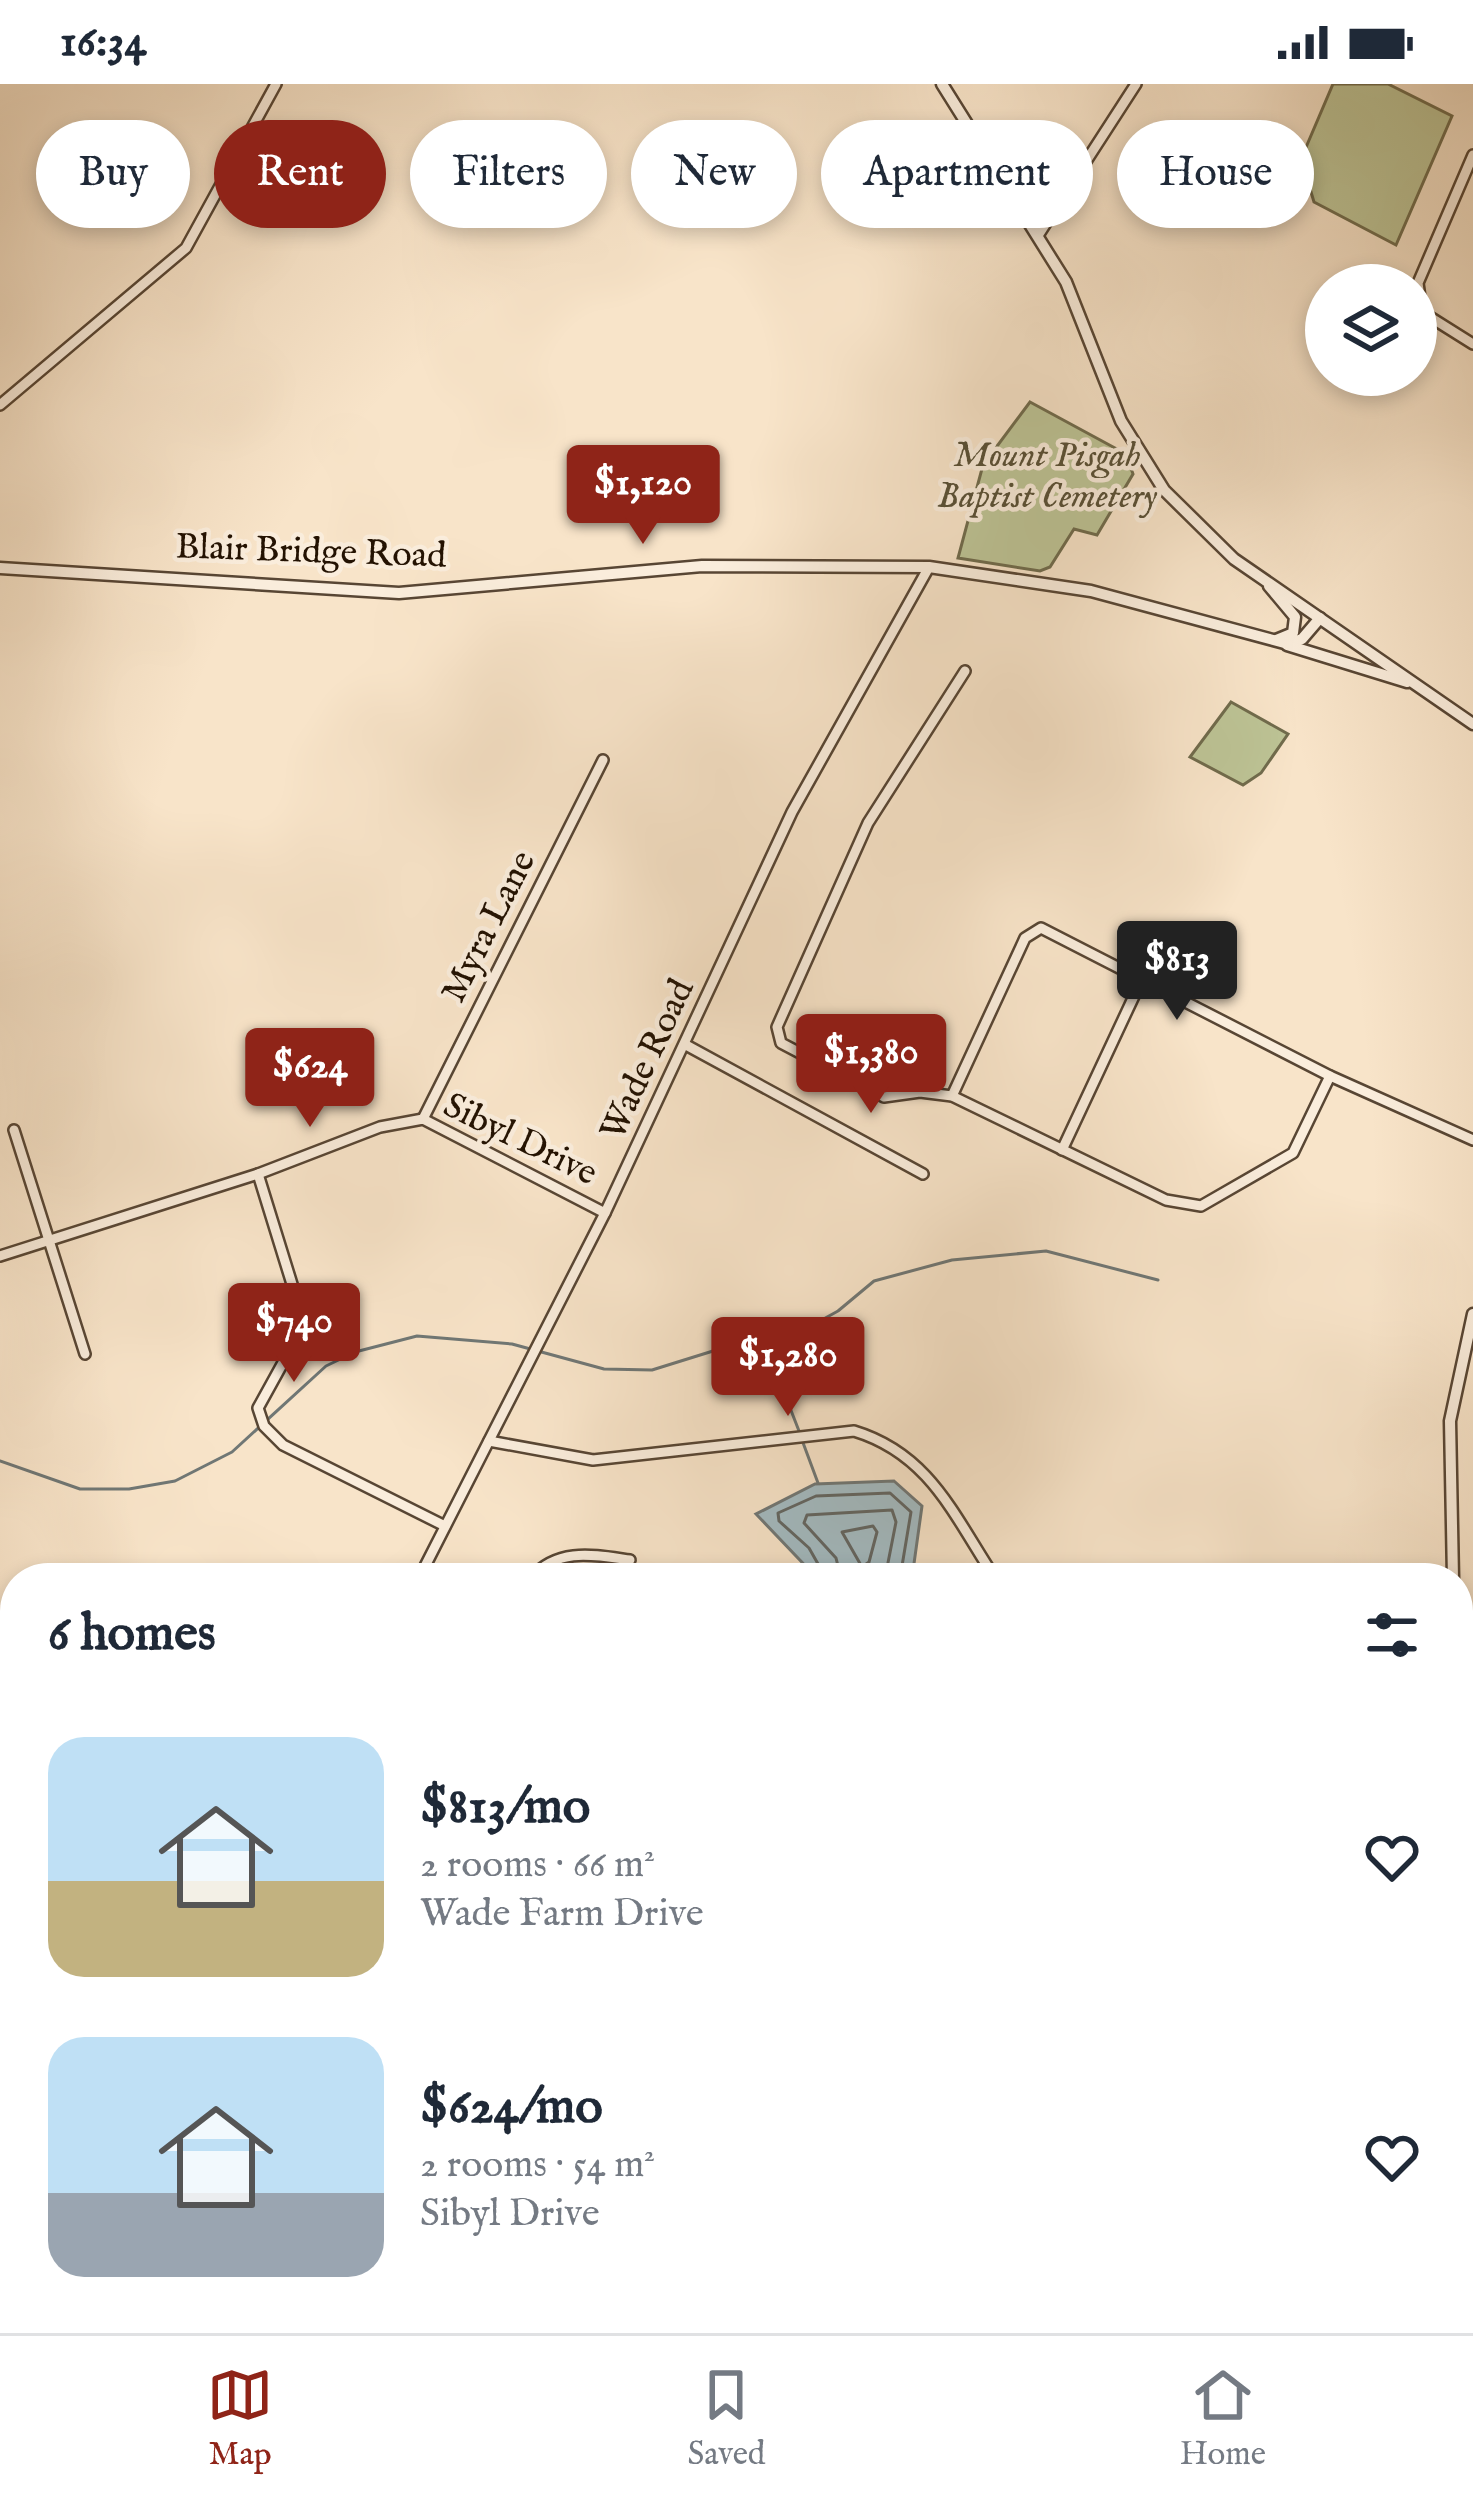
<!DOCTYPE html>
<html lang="en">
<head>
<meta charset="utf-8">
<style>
  body { margin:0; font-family:"IM FELL English",serif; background:#f2f2f3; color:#1f2937; height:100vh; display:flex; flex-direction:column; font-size:45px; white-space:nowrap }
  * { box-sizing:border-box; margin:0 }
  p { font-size:39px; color:#747a83 }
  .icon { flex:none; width:66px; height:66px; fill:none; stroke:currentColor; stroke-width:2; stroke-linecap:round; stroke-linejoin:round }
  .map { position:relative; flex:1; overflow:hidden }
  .details { position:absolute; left:0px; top:1479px; width:1473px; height:771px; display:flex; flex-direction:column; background:#fff; border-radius:48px 48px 0 0; box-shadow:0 6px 18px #0003 }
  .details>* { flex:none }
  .top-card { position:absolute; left:36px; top:36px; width:1401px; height:108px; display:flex; gap:24px }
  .controls { position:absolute; left:1305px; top:180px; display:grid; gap:24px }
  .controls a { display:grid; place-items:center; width:132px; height:132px; border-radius:50%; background:#fff; box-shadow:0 6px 18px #0003; font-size:60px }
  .price { position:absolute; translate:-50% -102px; padding:0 27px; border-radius:12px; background:#8f2418; color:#fff; font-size:39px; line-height:78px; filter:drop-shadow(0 3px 6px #0008) }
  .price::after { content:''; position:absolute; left:50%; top:72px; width:36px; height:27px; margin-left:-18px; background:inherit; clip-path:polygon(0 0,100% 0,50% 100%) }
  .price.on { background:#222; color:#fff }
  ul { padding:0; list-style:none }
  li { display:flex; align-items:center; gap:36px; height:300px; padding:0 48px }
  li span { display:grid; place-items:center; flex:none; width:336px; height:240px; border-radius:36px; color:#555 }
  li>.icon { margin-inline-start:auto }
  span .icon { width:144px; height:144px; fill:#fffc; stroke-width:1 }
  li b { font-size:51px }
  h2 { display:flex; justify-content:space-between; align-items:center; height:144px; padding:0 48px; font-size:51px }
  .tag { padding:0 42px; border-radius:54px; background:#fff; box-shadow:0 6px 18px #0003; font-size:42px; line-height:108px }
  .tag.on { background:#8f2418; color:#fff }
  .status { display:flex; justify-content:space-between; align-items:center; height:84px; padding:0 60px; background:#fff; direction:ltr }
  .status svg { height:33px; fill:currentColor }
  .menu { display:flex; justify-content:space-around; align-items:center; height:168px; border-top:3px solid #e0e1e3; background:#fff; font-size:33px; color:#747a83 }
  .menu a { display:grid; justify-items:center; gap:6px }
  .menu .on { color:#8f2418 }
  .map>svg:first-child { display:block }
</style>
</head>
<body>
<div class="status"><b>16:34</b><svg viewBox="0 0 49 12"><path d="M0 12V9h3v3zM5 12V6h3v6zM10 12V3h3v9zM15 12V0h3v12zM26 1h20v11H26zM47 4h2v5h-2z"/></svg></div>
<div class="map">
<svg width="1473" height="2249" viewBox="0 0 1473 2249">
  <rect width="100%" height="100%" fill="#f8e4c9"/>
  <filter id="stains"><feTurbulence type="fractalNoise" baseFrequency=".00167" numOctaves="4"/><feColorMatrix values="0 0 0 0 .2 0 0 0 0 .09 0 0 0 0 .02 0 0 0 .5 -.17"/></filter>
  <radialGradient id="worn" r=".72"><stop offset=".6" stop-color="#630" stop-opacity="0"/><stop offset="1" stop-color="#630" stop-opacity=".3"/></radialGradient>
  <g fill="#bdc496" stroke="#706b4c" stroke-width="3">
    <polygon points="1333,0 1388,0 1452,32 1396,161 1314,118 1301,75"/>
    <polygon points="1030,318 1126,370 1133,390 1097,451 1074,445 1050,483 1040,487 958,474 983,381"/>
    <polygon points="1231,618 1288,650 1261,689 1243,701 1190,673"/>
  </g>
  <polygon fill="#a3bbc2" stroke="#707775" stroke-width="3" points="894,1397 922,1422 912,1494 817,1494 756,1430 815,1400"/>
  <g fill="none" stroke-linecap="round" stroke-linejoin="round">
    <g stroke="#636662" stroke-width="3">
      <polygon points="873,1442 877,1448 869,1478 862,1483 842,1448"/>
      <polyline points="826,1494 809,1464 779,1437 778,1429 816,1412 890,1409 911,1428 900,1494"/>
      <polyline points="841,1494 836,1474 804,1439 807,1431 892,1426 896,1438 885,1494"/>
    </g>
    <g stroke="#707775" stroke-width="3">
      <polyline points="766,1262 799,1347"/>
      <polyline points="802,1356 818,1399"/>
      <polyline points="0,1377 80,1405 129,1405 175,1397 232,1368 326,1282 355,1268 417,1252 512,1260 604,1285 652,1286 713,1267 782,1258 838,1227 874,1197 952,1176 1046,1167 1158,1196"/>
    </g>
    <g stroke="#584634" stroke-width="14">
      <g id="minor">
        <polyline points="1473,71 1418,199 1422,228 1473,260"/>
        <polyline points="1039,150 1136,0"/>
        <polyline points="0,321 186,164 276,0"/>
        <polyline points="965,587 868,739 777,943 781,959 884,1013 920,1008 952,1012 1166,1116 1201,1122 1293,1069 1330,992"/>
        <polyline points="686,961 923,1090"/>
        <polyline points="952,1012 1025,854 1041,844 1330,992 1473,1056"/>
        <polyline points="423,1035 603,676"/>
        <polyline points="14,1046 85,1270"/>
        <polyline points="1062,1066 1142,895"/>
        <polyline points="258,1090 300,1226 290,1266 258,1324 264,1342 283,1361 445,1442"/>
        <polyline points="0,1172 258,1090 380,1043 423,1035 605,1129"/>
        <path d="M489,1357l104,19 261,-29c76,23 100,85 141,147"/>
        <polyline points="419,1494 605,1129 792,728 929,483"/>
        <path d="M531,1494c27,-31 63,-23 99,-18"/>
        <polyline points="0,1627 15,1600"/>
        <polyline points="1458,1971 1473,1972"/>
        <polyline points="0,1991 15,2006"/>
        <polyline points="0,2201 15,2184"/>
        <polyline points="578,2235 601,2249"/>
        <polyline points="1324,2235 1328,2249"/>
        <polyline points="228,2249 235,2235"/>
        <polyline points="436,2249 444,2235"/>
        <polyline points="719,2249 728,2235"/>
      </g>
    </g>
    <g stroke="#584634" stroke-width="15">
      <g id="tertiary">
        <polyline points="942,0 1066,198 1121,337 1164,406 1234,475 1473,640"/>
        <polyline points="0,484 399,509 702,482 929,483 1091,507 1288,560 1302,555 1320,534"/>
        <polyline points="1269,502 1295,533 1293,549 1276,556"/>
        <polyline points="1287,561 1407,598"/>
        <polyline points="1453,1494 1450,1337 1473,1230"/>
        <polyline points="1458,1576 1468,1797 1458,1876"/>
        <polyline points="0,2133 15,2135"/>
        <polyline points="336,2235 367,2249"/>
        <polyline points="1220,2249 1236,2235"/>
      </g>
    </g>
    <use href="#minor" stroke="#faeddc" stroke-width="9"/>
    <use href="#tertiary" stroke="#faeddc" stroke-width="10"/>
  </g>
  <g text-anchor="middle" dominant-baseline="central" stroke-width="9" stroke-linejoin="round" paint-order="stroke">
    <g font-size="36" font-style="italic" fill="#595036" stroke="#faeddc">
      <text x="1047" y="372">Mount Pisgah<tspan x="1047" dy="41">Baptist Cemetery</tspan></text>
    </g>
    <g font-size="36" fill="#231202" stroke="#faeddc">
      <text transform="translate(311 468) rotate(2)">Blair Bridge Road</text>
      <text transform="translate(489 843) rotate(-63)">Myra Lane</text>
      <text transform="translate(648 976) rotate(-65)">Wade Road</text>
      <text transform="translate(520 1056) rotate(26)">Sibyl Drive</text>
    </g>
  </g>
  <rect width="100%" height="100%" filter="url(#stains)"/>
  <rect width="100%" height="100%" fill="url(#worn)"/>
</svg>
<div class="controls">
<a><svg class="icon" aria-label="layers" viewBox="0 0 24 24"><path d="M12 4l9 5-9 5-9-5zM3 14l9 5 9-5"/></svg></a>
</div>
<b class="price" style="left:643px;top:463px">$1,120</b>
<b class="price on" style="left:1177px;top:939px">$813</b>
<b class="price" style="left:871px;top:1032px">$1,380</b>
<b class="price" style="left:310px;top:1046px">$624</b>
<b class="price" style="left:294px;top:1301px">$740</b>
<b class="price" style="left:788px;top:1335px">$1,280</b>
<div class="top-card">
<a class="tag">Buy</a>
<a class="tag on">Rent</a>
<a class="tag">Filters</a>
<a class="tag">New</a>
<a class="tag">Apartment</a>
<a class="tag">House</a>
</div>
<section class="details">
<h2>6 homes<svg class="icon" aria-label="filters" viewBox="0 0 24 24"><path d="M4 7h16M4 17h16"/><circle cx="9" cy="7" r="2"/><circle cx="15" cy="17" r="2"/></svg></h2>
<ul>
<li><span style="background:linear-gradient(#bfe0f5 60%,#c2b280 0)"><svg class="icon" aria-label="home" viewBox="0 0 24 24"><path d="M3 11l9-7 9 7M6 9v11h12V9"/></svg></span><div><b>$813/mo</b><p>2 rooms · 66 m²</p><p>Wade Farm Drive</p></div><svg class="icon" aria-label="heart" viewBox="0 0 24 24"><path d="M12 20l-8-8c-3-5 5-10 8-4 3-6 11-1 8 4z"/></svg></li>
<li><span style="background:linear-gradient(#bfe0f5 65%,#9aa5b1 0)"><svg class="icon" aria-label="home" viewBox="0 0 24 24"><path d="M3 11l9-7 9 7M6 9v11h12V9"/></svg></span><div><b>$624/mo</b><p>2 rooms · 54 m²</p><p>Sibyl Drive</p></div><svg class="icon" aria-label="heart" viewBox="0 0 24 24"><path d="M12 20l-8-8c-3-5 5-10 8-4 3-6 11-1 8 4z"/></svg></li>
</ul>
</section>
</div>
<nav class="menu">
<a class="on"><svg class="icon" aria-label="map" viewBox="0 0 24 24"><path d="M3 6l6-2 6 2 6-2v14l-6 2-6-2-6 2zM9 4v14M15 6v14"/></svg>Map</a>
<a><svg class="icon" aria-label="saved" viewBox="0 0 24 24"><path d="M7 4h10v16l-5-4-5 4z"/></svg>Saved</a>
<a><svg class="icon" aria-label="home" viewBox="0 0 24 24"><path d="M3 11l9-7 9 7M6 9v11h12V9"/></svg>Home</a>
</nav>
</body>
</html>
